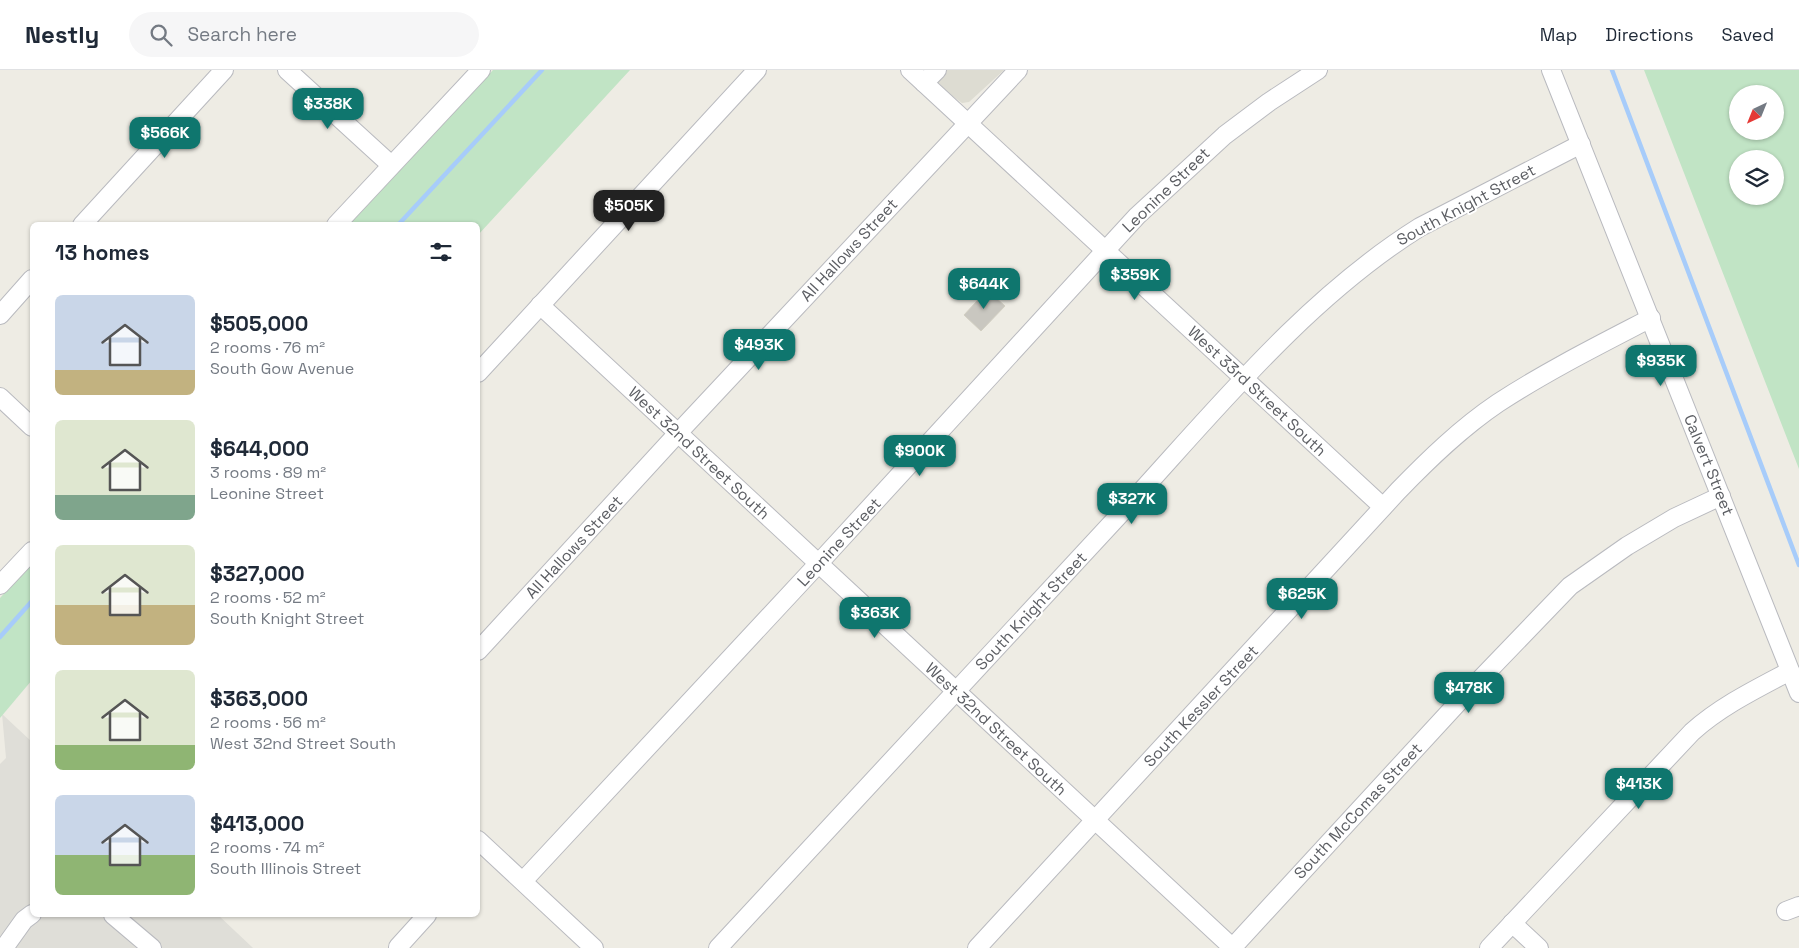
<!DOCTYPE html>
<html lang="en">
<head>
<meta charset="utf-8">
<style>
  body { margin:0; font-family:"Space Grotesk",sans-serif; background:#f6f6f7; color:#1f2937; height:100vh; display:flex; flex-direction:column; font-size:19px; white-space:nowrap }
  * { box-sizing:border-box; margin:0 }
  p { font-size:16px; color:#747a83 }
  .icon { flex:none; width:28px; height:28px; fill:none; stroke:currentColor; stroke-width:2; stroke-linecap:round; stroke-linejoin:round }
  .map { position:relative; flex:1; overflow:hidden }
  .panel { position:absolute; left:30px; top:152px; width:450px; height:695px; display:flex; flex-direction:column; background:#fff; border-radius:8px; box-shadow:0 1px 4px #0004 }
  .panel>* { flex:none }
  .needle { width:32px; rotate:223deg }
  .controls { position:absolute; left:1729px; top:15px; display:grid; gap:10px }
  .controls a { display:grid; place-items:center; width:55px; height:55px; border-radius:50%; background:#fff; box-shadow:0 1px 4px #0004; font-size:25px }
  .price { position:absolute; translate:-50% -42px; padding:0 11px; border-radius:10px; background:#0f766e; color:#fff; font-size:16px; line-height:32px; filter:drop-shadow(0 1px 2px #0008) }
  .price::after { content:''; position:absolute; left:50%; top:30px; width:15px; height:11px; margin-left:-8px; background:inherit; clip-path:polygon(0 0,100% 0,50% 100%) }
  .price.on { background:#222; color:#fff }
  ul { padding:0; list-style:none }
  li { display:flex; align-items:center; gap:15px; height:125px; padding:0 25px }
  li span { display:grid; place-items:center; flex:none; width:140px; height:100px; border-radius:8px; color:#555 }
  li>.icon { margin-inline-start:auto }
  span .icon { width:60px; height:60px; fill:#fffc; stroke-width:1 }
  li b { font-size:21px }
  h2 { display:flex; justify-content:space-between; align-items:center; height:60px; padding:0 25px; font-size:21px }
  header { display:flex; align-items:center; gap:30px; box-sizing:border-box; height:70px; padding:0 25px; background:#fff; border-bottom:1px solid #e0e1e3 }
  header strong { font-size:24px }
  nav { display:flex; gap:28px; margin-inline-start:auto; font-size:18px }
  .search { width:350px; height:45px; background:#f6f6f7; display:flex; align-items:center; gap:12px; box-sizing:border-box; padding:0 18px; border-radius:28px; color:#747a83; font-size:19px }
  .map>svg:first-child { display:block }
</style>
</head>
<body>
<header>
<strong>Nestly</strong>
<div class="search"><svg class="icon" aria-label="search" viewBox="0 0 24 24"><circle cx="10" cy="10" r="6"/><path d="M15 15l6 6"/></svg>Search here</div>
<nav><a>Map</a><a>Directions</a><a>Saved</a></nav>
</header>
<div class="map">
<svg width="1799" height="878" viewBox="0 0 1799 878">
  <rect width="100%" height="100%" fill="#eeece4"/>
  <polygon fill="#dfded8" points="2,644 32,672 32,845 218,845 253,878 0,878 0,694 6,688"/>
  <polygon fill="#dddcd2" points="925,0 1004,0 969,32 962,33 951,25"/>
  <g fill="#c1e4c5" fill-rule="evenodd">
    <polygon points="493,0 630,0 478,165 478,155 349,155"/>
    <path d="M1644,0h155v399zM1738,24h37v37h-37zM1738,89h37v37h-37z"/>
    <polygon points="32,493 32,610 0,648 0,528"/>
  </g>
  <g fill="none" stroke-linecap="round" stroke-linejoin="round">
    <g stroke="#a7ccfa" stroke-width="4.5">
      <polyline points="1612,0 1799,495"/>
      <polyline points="398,155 542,0"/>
      <polyline points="0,567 32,531"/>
    </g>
  </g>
  <polygon fill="#c9c7c0" stroke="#d2cfc2" points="987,220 1005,236 981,261 964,245"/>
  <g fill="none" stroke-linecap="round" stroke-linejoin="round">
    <g stroke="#b9babf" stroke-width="20">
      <g id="minor">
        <polyline points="287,0 391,95"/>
        <polyline points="910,0 1383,437"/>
        <polyline points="1551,0 1799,623"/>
        <polyline points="924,13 937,0"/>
        <polyline points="82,155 224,0"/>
        <polyline points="336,155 481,0"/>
        <polyline points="540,235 1233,878"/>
        <polyline points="0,245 32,209"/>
        <polyline points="478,303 757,0"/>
        <polyline points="0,327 32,357"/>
        <polyline points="0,515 32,481"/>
        <polyline points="478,581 678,363 1018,0"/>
        <polyline points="478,770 594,878"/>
        <polyline points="523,811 818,494 1137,146 1225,65 1269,32 1318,0"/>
        <polyline points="1786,841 1799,836"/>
        <polyline points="113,845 152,878"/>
        <polyline points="1512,853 1539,878"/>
        <polyline points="398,877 427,845"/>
        <polyline points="4,878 24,850 32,844"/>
        <path d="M718,878c136,-146 271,-292 406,-438 91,-99 181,-211 296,-283l161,-83"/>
        <path d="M977,878l421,-457c31,-32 63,-63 100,-88 49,-32 101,-58 153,-85"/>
        <polyline points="1232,878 1466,624 1570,516 1627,476 1674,448 1721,426"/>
        <path d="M1489,878l203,-216c29,-26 64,-43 98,-61"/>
      </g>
    </g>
    <use href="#minor" stroke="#fff" stroke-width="18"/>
  </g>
  <g text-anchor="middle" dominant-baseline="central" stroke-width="4" stroke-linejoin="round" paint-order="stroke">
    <g font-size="16" fill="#5c5e63" stroke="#fff">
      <text transform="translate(1166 120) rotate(-44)">Leonine Street</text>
      <text transform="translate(1466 135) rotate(-28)">South Knight Street</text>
      <text transform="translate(849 180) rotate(-47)">All Hallows Street</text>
      <text transform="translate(1257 321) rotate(43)">West 33rd Street South</text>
      <text transform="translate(699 383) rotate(43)">West 32nd Street South</text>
      <text transform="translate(1709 395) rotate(68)">Calvert Street</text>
      <text transform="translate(839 472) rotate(-47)">Leonine Street</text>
      <text transform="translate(574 477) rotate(-47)">All Hallows Street</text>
      <text transform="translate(1031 541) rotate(-47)">South Knight Street</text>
      <text transform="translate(1201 636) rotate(-47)">South Kessler Street</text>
      <text transform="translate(996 659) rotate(43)">West 32nd Street South</text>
      <text transform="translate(1358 741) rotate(-47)">South McComas Street</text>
    </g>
  </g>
</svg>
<div class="controls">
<a><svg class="needle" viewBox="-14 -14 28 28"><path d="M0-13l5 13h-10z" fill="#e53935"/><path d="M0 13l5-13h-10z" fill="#747a83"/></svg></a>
<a><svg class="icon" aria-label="layers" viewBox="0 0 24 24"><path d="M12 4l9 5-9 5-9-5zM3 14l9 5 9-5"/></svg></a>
</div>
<b class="price" style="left:328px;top:60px">$338K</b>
<b class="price" style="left:165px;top:89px">$566K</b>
<b class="price on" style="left:629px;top:162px">$505K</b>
<b class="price" style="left:1135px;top:231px">$359K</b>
<b class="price" style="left:984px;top:240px">$644K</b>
<b class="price" style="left:759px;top:301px">$493K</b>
<b class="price" style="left:1661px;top:317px">$935K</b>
<b class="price" style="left:920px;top:407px">$900K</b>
<b class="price" style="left:1132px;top:455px">$327K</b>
<b class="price" style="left:1302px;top:550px">$625K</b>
<b class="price" style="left:875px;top:569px">$363K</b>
<b class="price" style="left:1469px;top:644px">$478K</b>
<b class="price" style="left:1639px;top:740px">$413K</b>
<section class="panel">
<h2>13 homes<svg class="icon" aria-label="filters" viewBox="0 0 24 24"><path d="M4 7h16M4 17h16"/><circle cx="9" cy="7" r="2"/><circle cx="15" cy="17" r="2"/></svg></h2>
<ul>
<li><span style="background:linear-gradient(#c9d6e8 75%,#c2b280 0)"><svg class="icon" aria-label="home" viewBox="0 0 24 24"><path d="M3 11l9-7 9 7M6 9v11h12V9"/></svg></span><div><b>$505,000</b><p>2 rooms · 76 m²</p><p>South Gow Avenue</p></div></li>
<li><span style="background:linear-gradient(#dfe7d0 75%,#7fa58c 0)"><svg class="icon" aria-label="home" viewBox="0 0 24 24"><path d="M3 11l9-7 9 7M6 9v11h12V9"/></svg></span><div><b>$644,000</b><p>3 rooms · 89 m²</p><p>Leonine Street</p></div></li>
<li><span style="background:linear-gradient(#dfe7d0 60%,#c2b280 0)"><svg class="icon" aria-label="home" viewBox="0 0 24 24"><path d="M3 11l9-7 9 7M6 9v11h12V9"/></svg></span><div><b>$327,000</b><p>2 rooms · 52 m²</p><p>South Knight Street</p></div></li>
<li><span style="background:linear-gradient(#dfe7d0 75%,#8fb573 0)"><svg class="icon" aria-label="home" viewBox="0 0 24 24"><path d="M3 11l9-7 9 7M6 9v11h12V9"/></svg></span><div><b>$363,000</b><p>2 rooms · 56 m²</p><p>West 32nd Street South</p></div></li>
<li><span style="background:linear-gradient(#c9d6e8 60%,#8fb573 0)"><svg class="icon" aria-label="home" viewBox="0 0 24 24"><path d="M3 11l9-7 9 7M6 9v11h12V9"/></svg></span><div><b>$413,000</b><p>2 rooms · 74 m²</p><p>South Illinois Street</p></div></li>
</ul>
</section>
</div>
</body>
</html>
